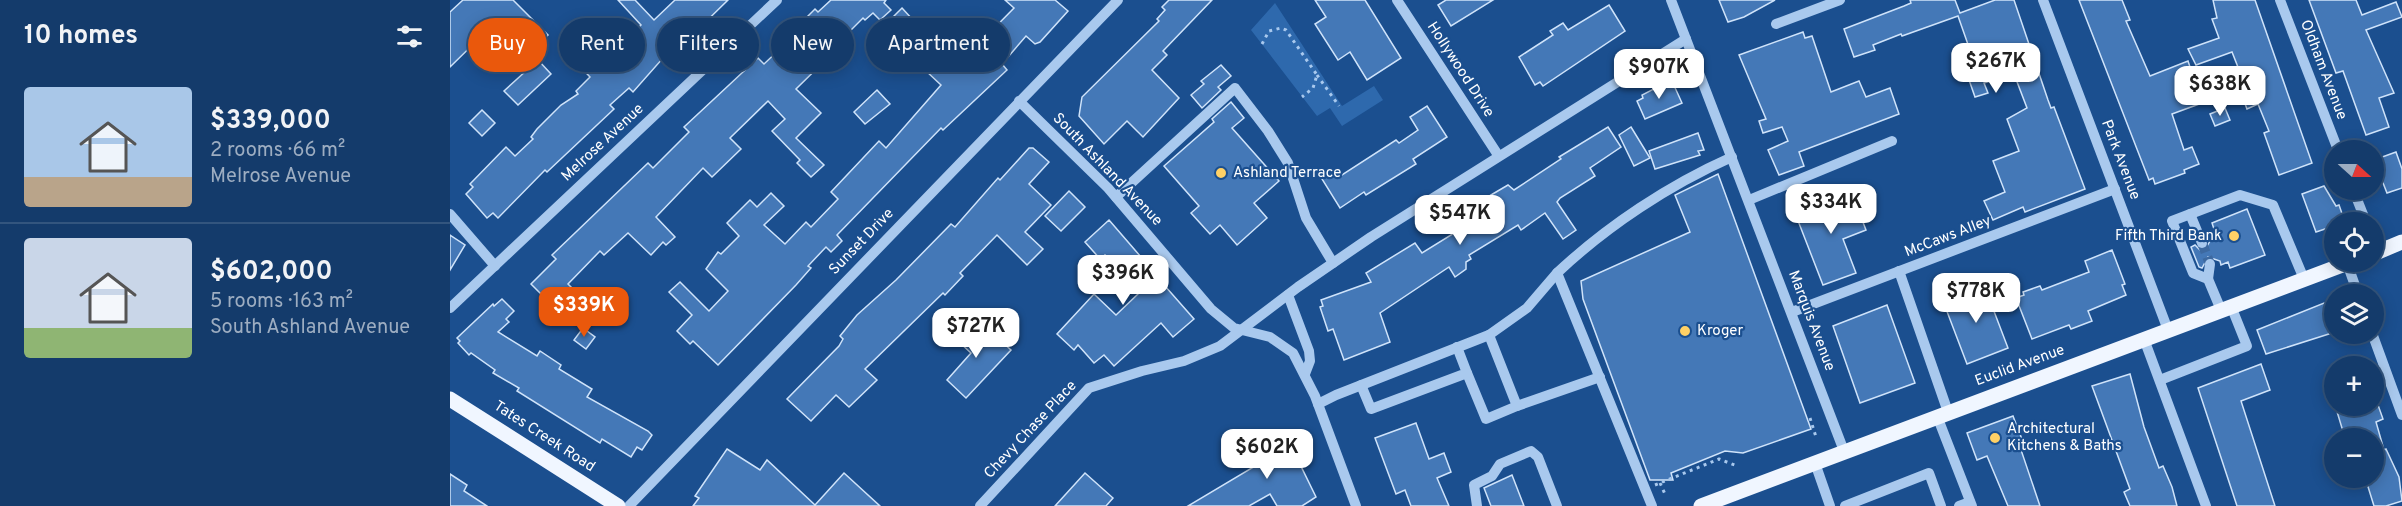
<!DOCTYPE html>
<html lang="en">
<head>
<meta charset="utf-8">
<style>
  body { margin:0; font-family:Overpass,sans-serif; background:#1d4271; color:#f1f3f6; height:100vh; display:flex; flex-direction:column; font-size:22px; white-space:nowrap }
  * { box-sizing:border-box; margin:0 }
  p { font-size:20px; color:#9dadc1 }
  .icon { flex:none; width:33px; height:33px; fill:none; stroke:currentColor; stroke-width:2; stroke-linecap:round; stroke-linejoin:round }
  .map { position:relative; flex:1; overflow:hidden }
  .panel { display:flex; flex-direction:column; background:#143b6b; width:450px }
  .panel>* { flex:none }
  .banner { position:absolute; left:18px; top:18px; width:570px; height:54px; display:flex; gap:12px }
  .needle { width:39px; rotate:111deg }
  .buttons { position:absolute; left:1874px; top:140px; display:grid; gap:12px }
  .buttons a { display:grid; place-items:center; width:60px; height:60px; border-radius:50%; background:#143b6b; box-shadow:0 3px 15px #0003,0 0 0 2px #33557e; font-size:30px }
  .price { position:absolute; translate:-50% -51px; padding:0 14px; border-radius:12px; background:#fff; color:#222; font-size:20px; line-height:39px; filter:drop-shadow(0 2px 3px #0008) }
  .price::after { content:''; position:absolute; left:50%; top:36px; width:18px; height:14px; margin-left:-9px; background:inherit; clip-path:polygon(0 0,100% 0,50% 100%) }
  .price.selected { background:#ea580c; color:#fff }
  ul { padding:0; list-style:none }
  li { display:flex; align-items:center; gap:18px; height:150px; padding:0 24px }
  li+li { border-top:2px solid #33557e }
  li span { display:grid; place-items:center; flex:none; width:168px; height:120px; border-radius:6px; color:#555 }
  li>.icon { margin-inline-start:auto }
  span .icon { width:72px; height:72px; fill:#fffc; stroke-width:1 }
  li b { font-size:26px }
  h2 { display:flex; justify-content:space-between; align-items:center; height:72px; padding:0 24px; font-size:26px }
  .pill { padding:0 21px; border-radius:27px; background:#143b6b; box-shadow:0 3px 15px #0003,0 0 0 2px #33557e; font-size:21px; line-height:54px }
  .pill.selected { background:#ea580c; color:#fff }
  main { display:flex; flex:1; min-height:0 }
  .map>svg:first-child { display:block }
</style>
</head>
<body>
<main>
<section class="panel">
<h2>10 homes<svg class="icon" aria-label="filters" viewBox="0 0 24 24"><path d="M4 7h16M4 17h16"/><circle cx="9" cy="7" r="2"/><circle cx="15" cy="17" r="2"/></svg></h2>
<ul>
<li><span style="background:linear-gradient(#a9c7e8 75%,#b9a48a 0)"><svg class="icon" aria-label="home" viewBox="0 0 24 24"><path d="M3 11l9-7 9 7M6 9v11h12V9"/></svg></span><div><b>$339,000</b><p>2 rooms · 66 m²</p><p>Melrose Avenue</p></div></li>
<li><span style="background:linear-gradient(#c9d6e8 75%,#8fb573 0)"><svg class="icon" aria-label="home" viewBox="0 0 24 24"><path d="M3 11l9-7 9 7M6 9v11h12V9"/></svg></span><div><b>$602,000</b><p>5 rooms · 163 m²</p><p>South Ashland Avenue</p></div></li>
</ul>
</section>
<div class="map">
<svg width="1952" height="506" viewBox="0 0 1952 506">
  <rect width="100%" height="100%" fill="#1b4f8f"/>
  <polygon fill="#2e69ad" points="825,3 892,106 924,86 933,100 892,126 880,108 867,116 801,30"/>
  <g fill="#4478b7" stroke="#cfe3fa" stroke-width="1.5">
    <polygon points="13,0 63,0 98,35 82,51 50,18 0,67 0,12"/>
    <polygon points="168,0 185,0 204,20 225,0 278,0 232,45 228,41 183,92 179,88 160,105 164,109 97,172 95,170 48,218 43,213 37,218 16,194 23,187 20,184 56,147 65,156 83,139 81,137 87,129 111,105 128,94 126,91 140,77 118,54 131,42 125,35 141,20 167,48 191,25"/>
    <polygon points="381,0 436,0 434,3 441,10 430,20 423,13 415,20 413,18 390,41 392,44 346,89 371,113 346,138 374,165 361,177 347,163 350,160 322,131 335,119 318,101 280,138 291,149 262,177 253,168 206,217 225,237 216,245 213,242 201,255 178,233 154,255 150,251 118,284 128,294 109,312 81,284 106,259 102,255 198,163 203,168 239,132 234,127 308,58 314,64 332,47 334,49 352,30 348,26 365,9 368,12"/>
    <polygon points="555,0 605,0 618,11 590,42 585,44 576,36 552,64 557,70 493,130 491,128 387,235 392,241 381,252 376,247 358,266 361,268 346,285 268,365 243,341 240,344 227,331 242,315 219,292 230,282 259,311 278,291 256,269 268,252 271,254 289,236 277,223 300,200 307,207 321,193 334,206 314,225 335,244 356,222 361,227 388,199 381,192 429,141 436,148 491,85 475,70 491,54 507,66 564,8"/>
    <polygon points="719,0 762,0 713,51 717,55 702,70 729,98 693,137 677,121 654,144 629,116 632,97 709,21 707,19 715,10 712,7"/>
    <polygon points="865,0 915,0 951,58 917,80 900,52 888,60 865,24 876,17"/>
    <polygon points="996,0 1043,0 1001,26 988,5"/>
    <polygon points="1269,0 1325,0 1294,17 1278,22"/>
    <polygon points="1460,0 1505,0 1510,13 1545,0 1564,0 1598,100 1601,108 1604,107 1635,189 1575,212 1573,207 1543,220 1534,201 1555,192 1543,161 1569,151 1557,119 1577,108 1564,74 1534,83 1538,93 1525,97 1511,57 1521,53 1508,16 1452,36 1451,34 1423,45 1425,50 1404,57 1394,29 1454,6 1461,3"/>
    <polygon points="1629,0 1672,0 1680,20 1676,21 1700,76 1738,61 1752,103 1722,114 1734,150 1742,147 1749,164 1734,170 1735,173 1705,184 1703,178 1699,180"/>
    <polygon points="1763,0 1805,0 1862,163 1829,175 1814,133 1819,131 1808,104 1797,109 1789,88 1795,85 1782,52 1746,65 1738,49 1769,38 1762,19 1767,18"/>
    <polygon points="1859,0 1906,0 1912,15 1946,2 1952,17 1916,30 1944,93 1929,98 1939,127 1916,135 1893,71 1886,73"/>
    <polygon points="1159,5 1175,31 1093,86 1090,82 1085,85 1069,57 1103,35 1100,31 1113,23 1118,30"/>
    <polygon points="452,8 463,20 450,32 439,21"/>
    <polygon points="1353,32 1355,38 1362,36 1381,92 1409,81 1416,97 1440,88 1449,114 1349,152 1354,166 1329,175 1318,150 1338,141 1332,127 1313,133 1309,121 1316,119 1289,55"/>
    <polygon points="462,46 472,55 460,67 451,59"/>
    <polygon points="88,60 101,74 68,105 54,91"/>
    <polygon points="771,65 781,76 768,87 771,90 752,108 741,95 754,84 751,81"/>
    <polygon points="1219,81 1222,81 1232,103 1195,119 1187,101 1193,98 1192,95"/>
    <polygon points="427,90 440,104 415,124 404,112"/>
    <polygon points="781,102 794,118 782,128 829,181 804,203 817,218 787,245 770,225 760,234 741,213 749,206 714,166 764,122 762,119"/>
    <polygon points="977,106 997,137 963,159 966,164 916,195 914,192 890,208 872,179 888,168 892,175 946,140 949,143 968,130 960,117"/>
    <polygon points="1775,108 1780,120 1765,126 1760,114"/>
    <polygon points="32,110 45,123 32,136 19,123"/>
    <polygon points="1158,127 1171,147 1140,168 1145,176 1110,198 1107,202 1126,230 1113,239 1095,213 1071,230 1068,225 1019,255 1021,259 1016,262 1016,269 1005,277 999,267 930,313 940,342 894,360 883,329 878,331 870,307 873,306 871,300 921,282 916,273 965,243 972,253 1014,227 1012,223 1017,220 1013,215 1041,195 1058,185 1064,190 1111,159 1109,157"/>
    <polygon points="1181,127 1200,158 1184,166 1169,135"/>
    <polygon points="1248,133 1254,150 1248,151 1250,155 1205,169 1199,151"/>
    <polygon points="579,148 583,148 599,162 579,184 601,205 575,232 593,249 577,265 547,235 510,273 513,276 495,295 493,293 415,369 427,380 399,407 386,395 361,421 337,399 389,346 393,339 390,336 407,315 446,280 501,224 505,227 548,178 550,180"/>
    <polygon points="1946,152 1952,169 1952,188 1937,193 1924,160"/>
    <polygon points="1268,174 1361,429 1293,453 1275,451 1221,473 1223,480 1200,480 1133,299 1131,281 1240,232 1225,195"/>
    <polygon points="1874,186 1886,206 1889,205 1895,222 1884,222 1884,226 1866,232 1852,194"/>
    <polygon points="619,191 635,207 611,231 595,216"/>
    <polygon points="1401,191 1416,230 1393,239 1406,273 1373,285 1345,213"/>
    <polygon points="1797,209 1815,255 1780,268 1778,262 1771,265 1770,261 1758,257 1752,268 1749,267 1741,247 1745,245 1750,250 1755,250 1761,239 1760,234 1765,232 1762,223"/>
    <polygon points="659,220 691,257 687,260 704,282 708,278 744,319 723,337 711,323 664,366 654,355 644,363 628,345 624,350 607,334 644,294 666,315 688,294 655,255 651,260 635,242"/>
    <polygon points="0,235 15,245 0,270"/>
    <polygon points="1662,250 1675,284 1672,285 1676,295 1638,311 1642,321 1621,329 1619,325 1582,339 1566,298 1574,295 1573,292 1590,286 1592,290 1639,272 1635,261"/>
    <polygon points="1534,285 1558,348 1517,364 1493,301"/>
    <polygon points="52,299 64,311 56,319 59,322 48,332 87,356 90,351 111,365 109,369 142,389 137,397 198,431 202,435 192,450 187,447 181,457 152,439 150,443 67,391 69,388 43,373 45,370 21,353 19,355 8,343 10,341 7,338 43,304 44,306"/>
    <polygon points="1884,299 1884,317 1877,320 1882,333 1816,354 1807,330"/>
    <polygon points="1437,305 1465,383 1410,403 1383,326"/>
    <polygon points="505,321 530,344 541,332 561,350 516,398 497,380 521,353 496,330"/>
    <polygon points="133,328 145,337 136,349 124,340"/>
    <polygon points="1811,364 1820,390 1791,401 1825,506 1787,506 1748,388"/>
    <polygon points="1680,374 1694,427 1709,468 1713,466 1722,487 1727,506 1680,506 1674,492 1680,489 1642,386"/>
    <polygon points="1885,405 1928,405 1933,419 1926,422 1934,450 1936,449 1949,477 1952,501 1936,506 1924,506 1915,477 1923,477 1923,438 1895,438"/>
    <polygon points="1563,416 1573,442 1569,444 1590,506 1558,506 1537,456 1527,460 1517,433"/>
    <polygon points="966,423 979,459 994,453 1001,472 987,478 999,506 961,506 955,490 946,494 925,438"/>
    <polygon points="834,432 848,455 846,456 866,497 852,506 827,506 820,494 799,506 738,506 817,459 809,446"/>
    <polygon points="277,449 310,470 317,460 365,505 394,473 430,506 243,506 249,498 245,496"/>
    <polygon points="635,473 663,498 656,506 605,506"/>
    <polygon points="0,474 17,485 14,491 37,506 0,506"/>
    <polygon points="1062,475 1074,506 1041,506 1034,488"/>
  </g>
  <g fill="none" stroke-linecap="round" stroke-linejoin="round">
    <polyline stroke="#3d69a0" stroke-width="10" stroke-dasharray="10 5" stroke-linecap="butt" points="1752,243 1760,264"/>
    <g stroke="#a9c9ee" stroke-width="3" stroke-dasharray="3 4.5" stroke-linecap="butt">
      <polyline points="812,44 819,31 831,28 836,30 867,75 863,88 852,97"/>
      <polyline points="867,75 889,106"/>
      <polyline points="1360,418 1366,437"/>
      <polyline points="1210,483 1215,494"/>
      <polyline points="1205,485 1269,459 1287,466"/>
    </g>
    <g stroke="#a9c9ee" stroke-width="10">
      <polyline points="947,0 1048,155"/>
      <polyline points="1221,0 1394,451"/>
      <polyline points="1593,0 1718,330"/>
      <polyline points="1830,0 1888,150"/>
      <polyline points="1326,24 1390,0"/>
      <polyline points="569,101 658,188 761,309 784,328 820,337 843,353 865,396 906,506"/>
      <polyline points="1903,189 1916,222"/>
      <polyline points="666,197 785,88 818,131 838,163 856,218 883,263"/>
      <polyline points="1299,200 1442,141"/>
      <polyline points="0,214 45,266"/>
      <polyline points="1740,214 1752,243"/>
      <polyline points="1897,263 1908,294"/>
      <polyline points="1449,271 1498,412"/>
      <polyline points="1107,273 1077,308 1039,335 1063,396 1067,406 1150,377"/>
      <polyline points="1758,279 1760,264"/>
      <polyline points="838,295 859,351 860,361 855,374"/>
      <polyline points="0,308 327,0"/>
      <polyline points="1771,310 1758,279 1743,273 1722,221 1790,195 1823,205 1854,279"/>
      <polyline points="1342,312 1665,189"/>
      <polyline points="1922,333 1952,415"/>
      <polyline points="1694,339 1756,506"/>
      <polyline points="1017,373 1036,419 1067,406"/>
      <polyline points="1710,380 1797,346 1781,306"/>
      <polyline points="911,385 921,409 1017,373 1007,347"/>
      <polyline points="868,404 886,395 1039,335"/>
      <polyline points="1487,416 1522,506"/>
      <polyline points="1365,463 1380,506"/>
      <polyline points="179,506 668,0"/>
      <polyline points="530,506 639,388 692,371 734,361 770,346 848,287 921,237 1236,39"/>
      <polyline points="1027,506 1024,485 1042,476 1050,464 1081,451 1088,457 1107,506"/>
      <path d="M1202,506l-95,-233c50,-47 112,-88 175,-116"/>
      <polyline points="1395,506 1479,473 1491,506"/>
      <polyline points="1509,506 1520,502"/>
    </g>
    <g stroke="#f0f6ff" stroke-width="15">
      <polyline points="1923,254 1952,242"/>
      <polyline points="0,399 168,506"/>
      <polyline points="1251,506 1903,261"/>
    </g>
  </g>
  <g fill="#ffd166" stroke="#1b4f8f" stroke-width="2">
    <circle cx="771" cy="173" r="6"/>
    <circle cx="1784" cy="236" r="6"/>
    <circle cx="1235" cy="331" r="6"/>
    <circle cx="1545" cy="438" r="6"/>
  </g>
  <g text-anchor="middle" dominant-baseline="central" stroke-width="4.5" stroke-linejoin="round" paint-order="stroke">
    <g font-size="15" fill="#fff" stroke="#1b4f8f">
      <text transform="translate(1010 70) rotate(57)">Hollywood Drive</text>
      <text transform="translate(1873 70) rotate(69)">Oldham Avenue</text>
      <text transform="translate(153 143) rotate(-43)">Melrose Avenue</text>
      <text transform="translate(1670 160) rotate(69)">Park Avenue</text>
      <text transform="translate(657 170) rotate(46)">South Ashland Avenue</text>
      <text transform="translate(1498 237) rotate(-21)">McCaws Alley</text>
      <text transform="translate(412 242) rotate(-46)">Sunset Drive</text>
      <text transform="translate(1361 321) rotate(69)">Marquis Avenue</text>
      <text transform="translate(1570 366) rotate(-20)">Euclid Avenue</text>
      <text transform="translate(581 430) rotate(-47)">Chevy Chase Place</text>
      <text transform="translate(94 437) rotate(33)">Tates Creek Road</text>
    </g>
    <g font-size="15" fill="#fff" stroke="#1b4f8f" text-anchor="start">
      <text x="783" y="173">Ashland Terrace</text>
      <text x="1772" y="236" text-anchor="end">Fifth Third Bank</text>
      <text x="1247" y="331">Kroger</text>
      <text x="1557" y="429">Architectural<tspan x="1557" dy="17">Kitchens &amp; Baths</tspan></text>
    </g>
  </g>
</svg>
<div class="buttons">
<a><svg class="needle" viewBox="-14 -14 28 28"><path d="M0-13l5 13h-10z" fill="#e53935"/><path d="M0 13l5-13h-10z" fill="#9dadc1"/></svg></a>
<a><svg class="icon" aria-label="locate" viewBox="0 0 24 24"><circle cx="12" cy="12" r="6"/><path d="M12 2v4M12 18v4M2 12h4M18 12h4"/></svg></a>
<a><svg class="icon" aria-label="layers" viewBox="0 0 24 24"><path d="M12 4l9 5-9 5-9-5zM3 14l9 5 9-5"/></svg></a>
<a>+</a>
<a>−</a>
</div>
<b class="price" style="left:1546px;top:94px">$267K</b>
<b class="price" style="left:1209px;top:100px">$907K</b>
<b class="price" style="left:1770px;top:117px">$638K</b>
<b class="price" style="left:1381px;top:235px">$334K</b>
<b class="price" style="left:1010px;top:246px">$547K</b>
<b class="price" style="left:673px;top:306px">$396K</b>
<b class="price" style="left:1526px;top:324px">$778K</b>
<b class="price selected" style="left:134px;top:338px">$339K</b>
<b class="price" style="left:526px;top:359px">$727K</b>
<b class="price" style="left:817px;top:480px">$602K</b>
<div class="banner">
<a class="pill selected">Buy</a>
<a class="pill">Rent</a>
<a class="pill">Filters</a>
<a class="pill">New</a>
<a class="pill">Apartment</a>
</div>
</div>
</main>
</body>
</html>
